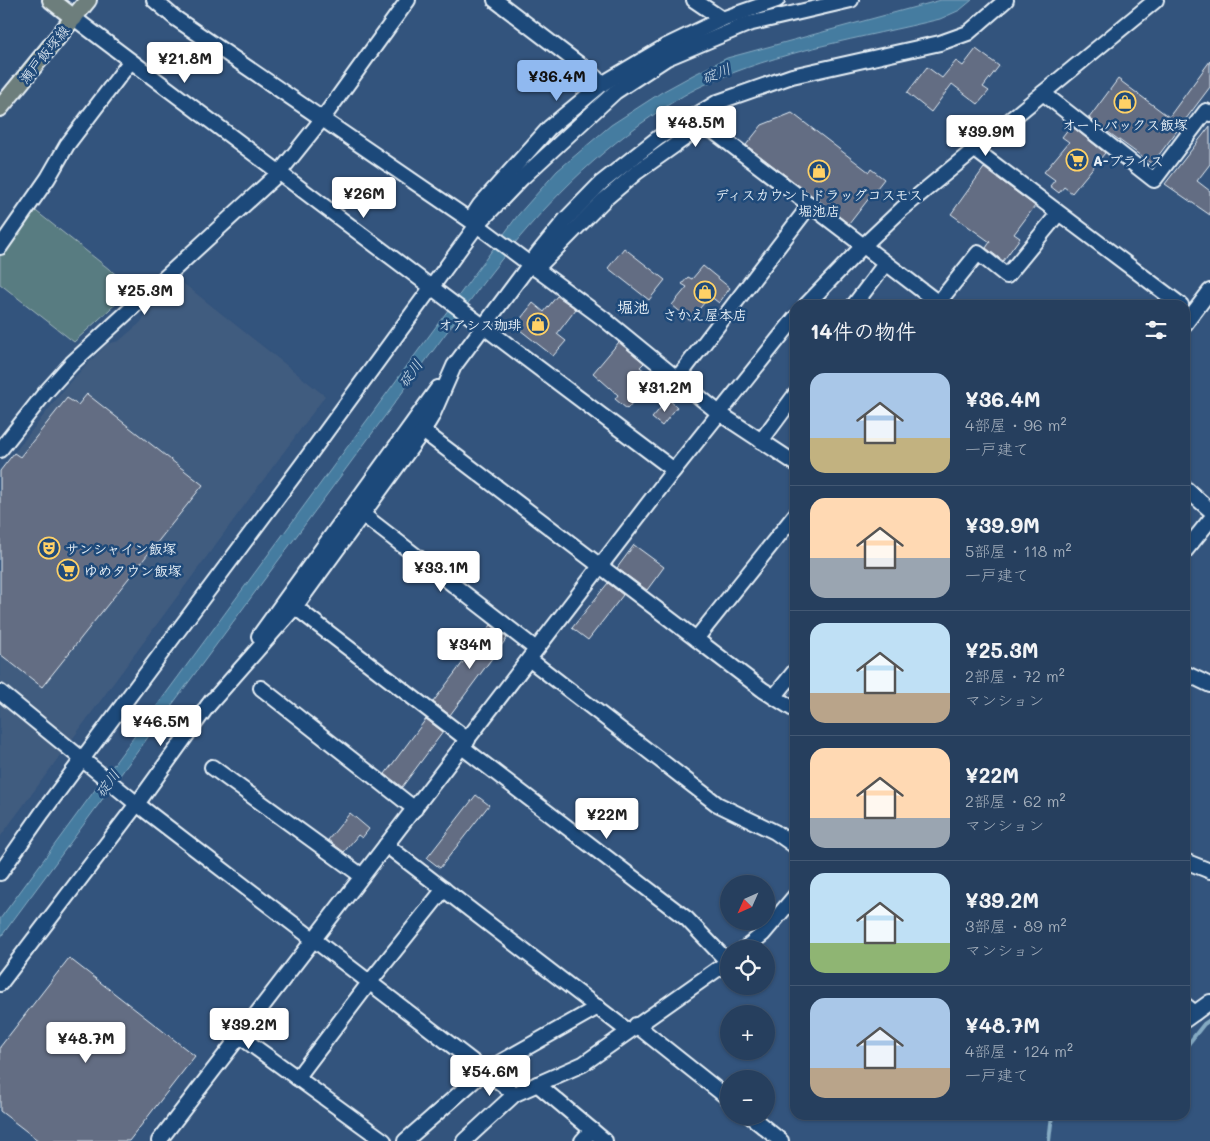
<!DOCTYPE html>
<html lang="ja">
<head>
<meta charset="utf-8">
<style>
  body { margin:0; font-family:Mali,"Klee One",sans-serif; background:#2e4664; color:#f1f3f6; height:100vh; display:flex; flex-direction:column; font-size:19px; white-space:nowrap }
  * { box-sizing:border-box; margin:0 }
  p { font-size:16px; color:#a4afbc }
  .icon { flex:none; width:28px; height:28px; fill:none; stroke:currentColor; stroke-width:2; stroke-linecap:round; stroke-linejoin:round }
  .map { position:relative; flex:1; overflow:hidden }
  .panel { position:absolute; left:790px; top:300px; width:400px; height:820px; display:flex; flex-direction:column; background:#263f5e; border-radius:15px; box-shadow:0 1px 4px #0004,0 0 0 1px #425873 }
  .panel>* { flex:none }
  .needle { width:32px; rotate:225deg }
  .buttons { position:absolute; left:720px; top:875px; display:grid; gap:10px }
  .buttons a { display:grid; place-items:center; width:55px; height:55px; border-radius:50%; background:#263f5e; box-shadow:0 1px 4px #0004,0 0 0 1px #425873; font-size:25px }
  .price { position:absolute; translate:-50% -42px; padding:0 11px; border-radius:5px; background:#fff; color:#222; font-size:16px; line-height:32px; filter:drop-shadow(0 1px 2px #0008) }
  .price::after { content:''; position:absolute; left:50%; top:30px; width:15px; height:11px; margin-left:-8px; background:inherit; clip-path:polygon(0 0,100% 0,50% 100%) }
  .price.active { background:#90b9f0; color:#111 }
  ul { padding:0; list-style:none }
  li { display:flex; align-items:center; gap:15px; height:125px; padding:0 20px }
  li+li { border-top:1px solid #425873 }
  li span { display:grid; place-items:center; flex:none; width:140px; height:100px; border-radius:15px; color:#555 }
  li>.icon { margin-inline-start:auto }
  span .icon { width:60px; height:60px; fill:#fffc; stroke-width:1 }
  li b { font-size:21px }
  h2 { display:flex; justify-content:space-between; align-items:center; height:60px; padding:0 20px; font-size:21px }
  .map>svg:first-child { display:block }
</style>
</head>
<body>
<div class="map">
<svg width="1210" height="1141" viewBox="0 0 1210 1141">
  <rect width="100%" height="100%" fill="#33547d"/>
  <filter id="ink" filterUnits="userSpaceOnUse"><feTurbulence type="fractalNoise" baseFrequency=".02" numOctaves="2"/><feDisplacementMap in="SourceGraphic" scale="10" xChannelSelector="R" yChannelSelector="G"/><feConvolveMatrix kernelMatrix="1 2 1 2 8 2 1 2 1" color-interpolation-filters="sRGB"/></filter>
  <g filter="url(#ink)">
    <polygon fill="#415c7f" points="179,280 325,396 0,837 0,471 70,382 107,344 119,341 140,323 160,296"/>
    <polygon fill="#587b81" stroke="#a0b6bc" points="32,208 133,288 74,342 0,284 0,253"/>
    <path fill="#447ca0" stroke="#86abc3" d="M941,0h31l-12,10 -20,9c-78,19 -163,32 -236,66 -18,8 -36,20 -52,31 -67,45 -120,103 -169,167l-483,655v-19l518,-704 39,-44 54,-46 51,-33 31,-17 34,-17z"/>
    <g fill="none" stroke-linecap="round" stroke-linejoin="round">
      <g stroke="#86abc3" stroke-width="4">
        <polyline points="1185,1048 1204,1024 1210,1020"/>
        <polyline points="1049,1141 1052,1115"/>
      </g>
    </g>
    <g fill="#636d83" stroke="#e8f1f8">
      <polygon points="976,49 999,66 983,87 989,91 978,104 952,84 931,112 907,93 927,67 942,78 956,61 963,66"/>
      <polygon points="1210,61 1210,87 1152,164 1089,118 1118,79 1169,117"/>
      <polygon points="792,113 869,172 871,169 884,179 849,224 746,145 762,125"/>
      <polygon points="1066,122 1105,153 1072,193 1064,187 1059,193 1050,186 1055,180 1044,172 1069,142 1062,137 1069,128"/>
      <polygon points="1210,126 1210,164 1197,181 1210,191 1210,215 1165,184"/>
      <polygon points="984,168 1035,206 1014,234 1020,238 1003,261 986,248 990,242 951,214"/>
      <polygon points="624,248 665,280 649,300 608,268"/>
      <polygon points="703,266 730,288 719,303 710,296 690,320 672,305 687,287 682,284 688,277 692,279"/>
      <polygon points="557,296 576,309 557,334 566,341 553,356 515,326 533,303 544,312"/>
      <polygon points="619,342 644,363 640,367 653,378 627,409 615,399 618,395 593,373"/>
      <polygon points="87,394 203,485 42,687 0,654 0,471 14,453 20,457 67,398 78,405"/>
      <polygon points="668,399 677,407 662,426 652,418"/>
      <polygon points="634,545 664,567 647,590 617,568"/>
      <polygon points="608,583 623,595 588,640 572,628"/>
      <polygon points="491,625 507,638 450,715 433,702"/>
      <polygon points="426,719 443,732 402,787 385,774"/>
      <polygon points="476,795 489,805 440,868 427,858"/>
      <polygon points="350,813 369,829 362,838 358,835 344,852 328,840"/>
      <polygon points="69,958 195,1056 129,1141 39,1141 0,1111 0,1047"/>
    </g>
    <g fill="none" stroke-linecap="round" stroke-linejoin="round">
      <g stroke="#e8f1f8" stroke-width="18">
        <g id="minor">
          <polyline points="154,0 175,18 477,225 604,319 719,413 795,463"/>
          <polyline points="694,0 722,19"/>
          <polyline points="74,18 674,470"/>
          <polyline points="602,84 666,46 722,19 777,0"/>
          <polyline points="1043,93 1154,180 1206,111 1210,114"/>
          <polyline points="974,149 1181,305"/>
          <polyline points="470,220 480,205 549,128 602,84 592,74 495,0"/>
          <polyline points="0,247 48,178 67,145 130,62"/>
          <polyline points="536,269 604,200 637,172 699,128 713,131 941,305"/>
          <polyline points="938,303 978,253 1007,276 1058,214"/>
          <polyline points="806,305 863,246 902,209 1156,0"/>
          <polyline points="854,305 885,264"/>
          <polyline points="1185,324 1210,291"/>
          <polyline points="676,380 810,205"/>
          <polyline points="423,431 763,690 795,710"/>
          <polyline points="761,441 795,395"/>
          <polyline points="0,450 45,393 72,363 279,173 323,118 408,0"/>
          <polyline points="1185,488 1210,510"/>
          <polyline points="362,514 536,649"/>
          <polyline points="1185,551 1210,520"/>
          <polyline points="295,607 468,740"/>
          <polyline points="259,636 438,388"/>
          <polyline points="696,639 795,515"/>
          <polyline points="529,659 717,804 775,832 795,846"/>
          <polyline points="1185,673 1210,685"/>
          <polyline points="261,688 415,809"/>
          <polyline points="0,692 137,804 515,1094"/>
          <polyline points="774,697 795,671"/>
          <polyline points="207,707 295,607 423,431 432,416 454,366 539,252 566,219 601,183 658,138 718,102 792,76 940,43 968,33 1006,0"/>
          <polyline points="462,747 687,919 728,962"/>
          <polyline points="212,767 362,876"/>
          <polyline points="386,845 628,1031"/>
          <polyline points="1185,861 1210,871"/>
          <polyline points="0,873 42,813 301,466 477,225 522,178 615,92 667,58 748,24 851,0"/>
          <polyline points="744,949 763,934 795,896"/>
          <polyline points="0,984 137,804 212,700"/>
          <polyline points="1185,1005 1195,1013"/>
          <polyline points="1185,1020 1210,1002"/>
          <polyline points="636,1025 729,1099"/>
          <polyline points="241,1037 384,1141"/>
          <polyline points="297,1078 369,983 444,889"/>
          <polyline points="537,1084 605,1141"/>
          <polyline points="750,1116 781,1141"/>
          <polyline points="159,1141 674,470 795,318"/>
          <polyline points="405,1141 485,1071 598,1007"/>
          <polyline points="464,1141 515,1094 583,1064 729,961"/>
          <polyline points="582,1141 592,1130"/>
        </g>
      </g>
      <g stroke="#e8f1f8" stroke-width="20">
        <g id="major">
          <polyline points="51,0 74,18"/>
          <polyline points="0,108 88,0"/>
        </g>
      </g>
      <use href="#minor" stroke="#1f4a7a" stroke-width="14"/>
      <use href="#major" stroke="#6d7e7c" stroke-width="16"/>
    </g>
  </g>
  <defs>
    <g id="shop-ring" transform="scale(1.125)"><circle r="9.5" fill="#1f4a7a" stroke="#ffd166" stroke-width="1.5"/><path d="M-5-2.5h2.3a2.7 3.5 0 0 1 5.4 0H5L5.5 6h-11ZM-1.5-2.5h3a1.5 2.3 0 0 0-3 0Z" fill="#ffd166"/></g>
    <g id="supermarket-ring" transform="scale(1.125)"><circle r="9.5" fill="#1f4a7a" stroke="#ffd166" stroke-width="1.5"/><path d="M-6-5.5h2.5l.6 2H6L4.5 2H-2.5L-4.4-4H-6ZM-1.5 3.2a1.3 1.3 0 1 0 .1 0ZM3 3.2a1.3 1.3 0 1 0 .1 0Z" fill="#ffd166"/></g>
    <g id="theatre-ring" transform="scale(1.125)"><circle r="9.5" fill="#1f4a7a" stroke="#ffd166" stroke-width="1.5"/><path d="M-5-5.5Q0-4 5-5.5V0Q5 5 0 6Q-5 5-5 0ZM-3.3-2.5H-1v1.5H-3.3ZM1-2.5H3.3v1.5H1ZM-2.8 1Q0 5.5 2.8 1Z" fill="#ffd166"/></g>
  </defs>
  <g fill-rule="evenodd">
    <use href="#shop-ring" x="1125" y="102"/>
    <use href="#supermarket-ring" x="1077" y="160"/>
    <use href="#shop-ring" x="819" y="171"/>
    <use href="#shop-ring" x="705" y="292"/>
    <use href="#shop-ring" x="538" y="324"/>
    <use href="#theatre-ring" x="49" y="548"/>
    <use href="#supermarket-ring" x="68" y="570"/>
  </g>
  <g text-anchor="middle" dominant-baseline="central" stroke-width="5" stroke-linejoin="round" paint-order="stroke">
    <g font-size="14" fill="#e8f1f8" stroke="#1f4a7a">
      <text transform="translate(44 54) rotate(-51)">瀬戸飯塚線</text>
    </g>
    <g font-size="14" font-weight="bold" fill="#e8f1f8" stroke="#1f4a7a">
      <text x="1125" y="124">オートバックス飯塚</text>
      <text x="1093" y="160" text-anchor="start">A-プライス</text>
      <text x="819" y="194">ディスカウントドラッグコスモス<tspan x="819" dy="16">堀池店</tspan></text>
      <text x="705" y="314">さかえ屋本店</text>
      <text x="522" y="324" text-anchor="end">オアシス珈琲</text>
      <text x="65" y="548" text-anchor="start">サンシャイン飯塚</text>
      <text x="84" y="570" text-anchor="start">ゆめタウン飯塚</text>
    </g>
    <g font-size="15" font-style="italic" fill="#cfdfeb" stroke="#1f4a7a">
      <text transform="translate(716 73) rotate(-22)">碇川</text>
      <text transform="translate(410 373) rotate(-54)">碇川</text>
      <text transform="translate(107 783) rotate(-54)">碇川</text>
    </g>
    <g font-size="16" font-weight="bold" fill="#e8f1f8" stroke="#1f4a7a">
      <text x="633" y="306">堀池</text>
    </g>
  </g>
</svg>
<div class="buttons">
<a><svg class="needle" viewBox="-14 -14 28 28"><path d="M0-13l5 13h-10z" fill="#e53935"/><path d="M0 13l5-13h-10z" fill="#a4afbc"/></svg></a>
<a><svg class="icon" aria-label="locate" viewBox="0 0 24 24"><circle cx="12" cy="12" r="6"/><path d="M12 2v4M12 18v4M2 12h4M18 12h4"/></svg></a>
<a>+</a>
<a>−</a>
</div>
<b class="price" style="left:185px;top:84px">¥21.8M</b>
<b class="price active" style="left:557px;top:102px">¥36.4M</b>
<b class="price" style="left:696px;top:148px">¥48.5M</b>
<b class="price" style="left:986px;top:157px">¥39.9M</b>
<b class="price" style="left:364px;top:219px">¥26M</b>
<b class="price" style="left:145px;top:316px">¥25.3M</b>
<b class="price" style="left:665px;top:413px">¥31.2M</b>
<b class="price" style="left:441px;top:593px">¥33.1M</b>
<b class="price" style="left:470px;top:670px">¥34M</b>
<b class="price" style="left:161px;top:747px">¥46.5M</b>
<b class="price" style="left:607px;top:840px">¥22M</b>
<b class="price" style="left:249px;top:1050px">¥39.2M</b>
<b class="price" style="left:86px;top:1064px">¥48.7M</b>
<b class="price" style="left:490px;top:1097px">¥54.6M</b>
<section class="panel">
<h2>14件の物件<svg class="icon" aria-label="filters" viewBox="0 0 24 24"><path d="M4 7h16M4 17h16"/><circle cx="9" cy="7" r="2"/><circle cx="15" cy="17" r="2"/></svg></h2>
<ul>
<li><span style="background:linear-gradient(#a9c7e8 65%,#c2b280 0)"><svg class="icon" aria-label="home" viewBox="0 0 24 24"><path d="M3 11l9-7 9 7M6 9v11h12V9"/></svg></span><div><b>¥36.4M</b><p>4部屋 · 96 m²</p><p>一戸建て</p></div></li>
<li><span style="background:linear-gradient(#ffd9b3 60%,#9aa5b1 0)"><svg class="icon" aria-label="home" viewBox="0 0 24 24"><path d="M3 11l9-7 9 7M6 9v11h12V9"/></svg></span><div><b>¥39.9M</b><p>5部屋 · 118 m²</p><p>一戸建て</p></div></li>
<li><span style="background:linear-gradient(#bfe0f5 70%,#b9a48a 0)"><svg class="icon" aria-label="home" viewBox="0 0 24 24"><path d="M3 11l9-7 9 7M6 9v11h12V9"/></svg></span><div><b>¥25.3M</b><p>2部屋 · 72 m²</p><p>マンション</p></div></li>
<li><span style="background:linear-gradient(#ffd9b3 70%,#9aa5b1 0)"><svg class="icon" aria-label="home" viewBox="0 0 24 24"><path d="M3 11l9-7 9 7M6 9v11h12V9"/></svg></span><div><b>¥22M</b><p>2部屋 · 62 m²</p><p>マンション</p></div></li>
<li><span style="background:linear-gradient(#bfe0f5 70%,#8fb573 0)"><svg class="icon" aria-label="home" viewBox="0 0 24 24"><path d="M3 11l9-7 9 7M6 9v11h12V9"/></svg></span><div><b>¥39.2M</b><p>3部屋 · 89 m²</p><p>マンション</p></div></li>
<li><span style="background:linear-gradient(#a9c7e8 70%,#b9a48a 0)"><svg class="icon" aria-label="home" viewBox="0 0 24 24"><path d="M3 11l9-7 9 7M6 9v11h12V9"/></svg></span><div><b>¥48.7M</b><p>4部屋 · 124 m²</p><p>一戸建て</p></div></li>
</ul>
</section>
</div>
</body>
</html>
